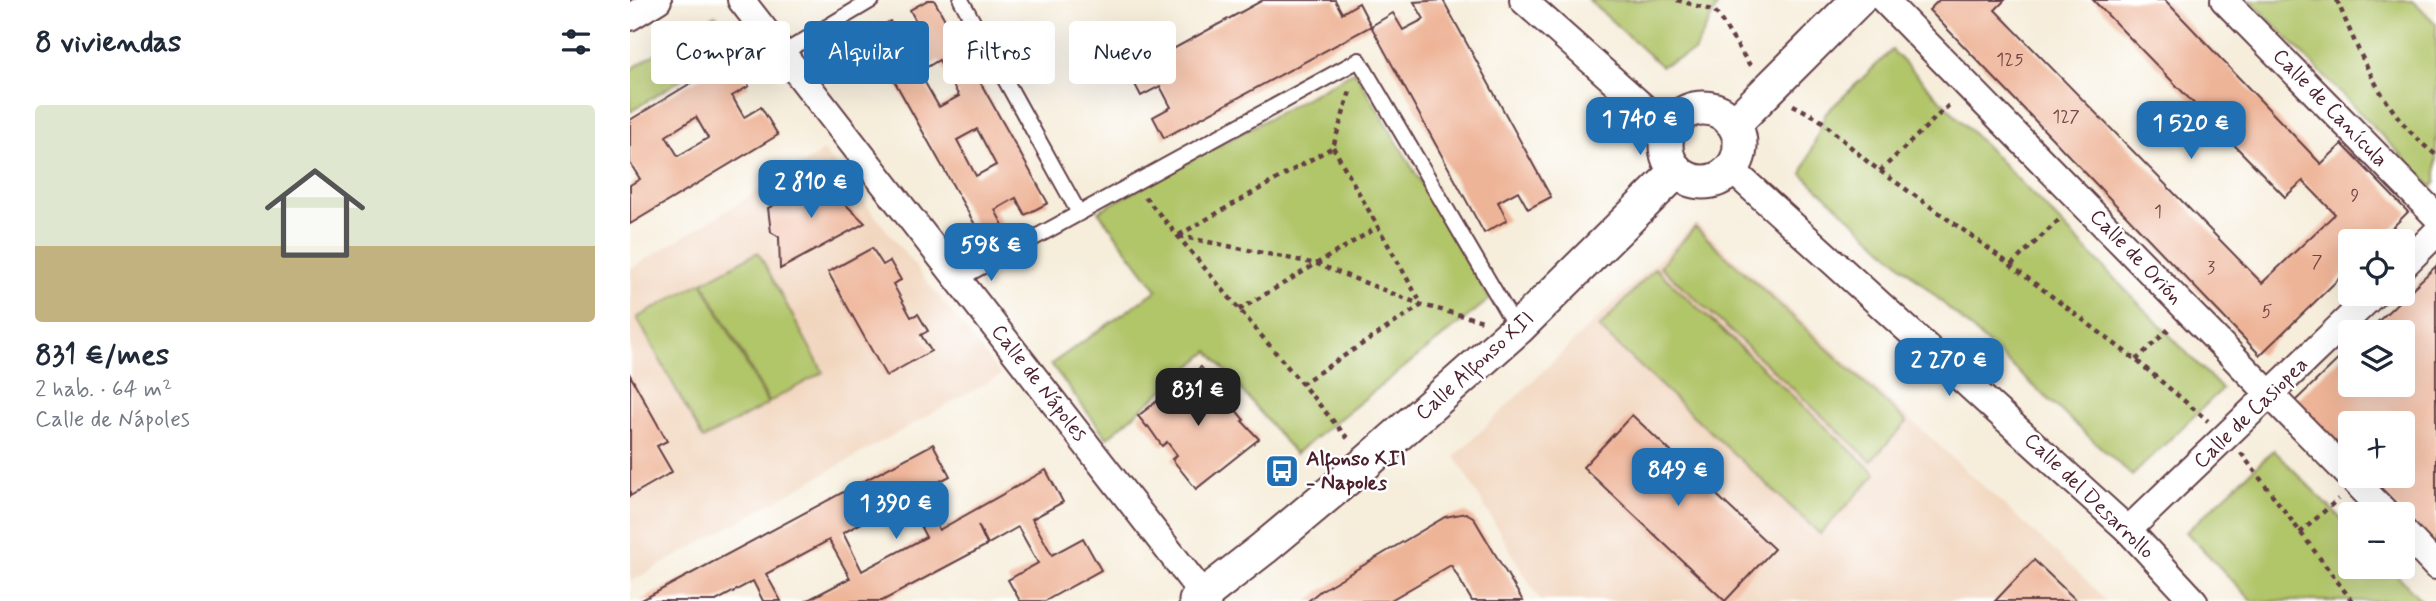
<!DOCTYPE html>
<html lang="es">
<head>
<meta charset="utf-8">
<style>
  body { margin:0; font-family:Mynerve,sans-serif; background:#f2f2f3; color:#1f2937; height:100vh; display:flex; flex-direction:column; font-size:26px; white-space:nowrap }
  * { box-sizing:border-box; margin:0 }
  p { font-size:23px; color:#747a83 }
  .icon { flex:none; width:38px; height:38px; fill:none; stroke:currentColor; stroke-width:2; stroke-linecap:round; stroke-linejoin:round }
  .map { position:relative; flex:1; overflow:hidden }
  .sheet { display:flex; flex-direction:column; background:#fff; width:630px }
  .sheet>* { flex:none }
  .hud { position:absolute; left:21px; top:21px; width:665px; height:63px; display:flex; gap:14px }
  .buttons { position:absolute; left:1708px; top:229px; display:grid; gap:14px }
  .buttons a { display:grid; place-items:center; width:77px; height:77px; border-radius:7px; background:#fff; box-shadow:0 7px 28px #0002; font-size:35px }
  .price { position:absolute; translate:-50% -60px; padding:0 16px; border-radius:14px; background:#1f6fb2; color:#fff; font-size:23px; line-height:46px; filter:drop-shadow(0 2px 4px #0008) }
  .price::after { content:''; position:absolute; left:50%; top:42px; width:21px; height:16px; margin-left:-10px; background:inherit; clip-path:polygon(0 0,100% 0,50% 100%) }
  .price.on { background:#222; color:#fff }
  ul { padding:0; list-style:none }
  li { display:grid; align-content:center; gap:14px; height:371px; padding:0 35px }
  li span { display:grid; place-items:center; height:217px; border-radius:7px; color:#555 }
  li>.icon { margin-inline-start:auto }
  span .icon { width:126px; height:126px; fill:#fffc; stroke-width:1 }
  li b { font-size:30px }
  h2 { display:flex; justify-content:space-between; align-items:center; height:84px; padding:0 35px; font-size:30px }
  .pill { padding:0 24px; border-radius:7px; background:#fff; box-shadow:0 7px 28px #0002; font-size:24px; line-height:63px }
  .pill.on { background:#1f6fb2; color:#fff }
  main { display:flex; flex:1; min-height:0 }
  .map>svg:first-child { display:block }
</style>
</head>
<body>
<main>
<section class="sheet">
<h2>8 viviendas<svg class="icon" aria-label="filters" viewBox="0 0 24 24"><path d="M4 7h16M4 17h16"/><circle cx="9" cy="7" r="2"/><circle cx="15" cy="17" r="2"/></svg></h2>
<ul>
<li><span style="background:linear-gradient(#dfe7d0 65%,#c2b280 0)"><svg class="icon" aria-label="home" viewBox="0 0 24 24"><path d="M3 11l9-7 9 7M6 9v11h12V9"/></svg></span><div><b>831 €/mes</b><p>2 hab. · 64 m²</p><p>Calle de Nápoles</p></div></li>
</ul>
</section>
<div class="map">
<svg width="1806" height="601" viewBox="0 0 1806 601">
  <rect width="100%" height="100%" fill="#fff"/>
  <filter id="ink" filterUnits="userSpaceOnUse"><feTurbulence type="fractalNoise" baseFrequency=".0143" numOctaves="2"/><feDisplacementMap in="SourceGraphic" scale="14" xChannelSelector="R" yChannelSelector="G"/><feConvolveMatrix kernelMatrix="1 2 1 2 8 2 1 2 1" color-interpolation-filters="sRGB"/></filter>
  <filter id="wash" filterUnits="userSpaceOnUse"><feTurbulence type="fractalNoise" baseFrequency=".00686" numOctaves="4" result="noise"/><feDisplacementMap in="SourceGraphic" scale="28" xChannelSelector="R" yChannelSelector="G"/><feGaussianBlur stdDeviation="1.57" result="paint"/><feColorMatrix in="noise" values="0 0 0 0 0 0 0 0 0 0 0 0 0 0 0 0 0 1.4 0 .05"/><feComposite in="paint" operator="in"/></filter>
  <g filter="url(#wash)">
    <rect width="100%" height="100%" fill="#f6edda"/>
    <g fill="#f1d5bd">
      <polygon points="194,151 371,375 0,582 0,269"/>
      <polygon points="1066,223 1457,581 1476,601 910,601 825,456"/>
    </g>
    <g fill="#b1c569" stroke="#7e724a" stroke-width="2">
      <polygon points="959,0 1090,0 1064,52 1031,66"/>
      <polygon points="1620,0 1783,0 1806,24 1806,182 1802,187"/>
      <polygon points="85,15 110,42 0,112 0,70"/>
      <polygon points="1262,50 1592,389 1502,476 1172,174 1196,113"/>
      <polygon points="725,71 860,299 665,454 579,351 477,438 421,364 527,290 468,211"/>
      <polygon points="1065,227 1277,422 1241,461 1030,266"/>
      <polygon points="128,252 193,372 139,402 73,282"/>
      <polygon points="1025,268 1246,474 1190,534 969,328"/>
      <polygon points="72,282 138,404 73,439 7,318"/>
      <polygon points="1644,450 1720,528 1720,567 1759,567 1792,601 1622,601 1556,532"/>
    </g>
    <g id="blocks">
      <g fill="#eeb497" fill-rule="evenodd">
        <path d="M298,0h6l114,203 -23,12 -9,-17 -21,12 9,17 -21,12 -115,-205 22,-13 10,17 19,-11 -9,-17zM309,60l20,36 -20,11 -20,-35zM347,129l19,36 -20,11 -19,-36z"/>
        <polygon points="633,0 705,0 712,13 729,3 741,26 763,13 773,30 794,19 784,2 813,0 921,197 898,209 888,191 868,202 877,220 854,233 741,26 534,138 523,117 541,107 530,86 511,96 499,73"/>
        <polygon points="1309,0 1375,0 1365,10 1632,283 1705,214 1673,181 1655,197 1463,0 1535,0 1691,164 1712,144 1778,212 1748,242 1720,242 1720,268 1630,355 1299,10"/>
        <path d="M102,58l17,28 -17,10 12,21 17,-10 17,28 -148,89v-39l10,-6 -10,-16v-43zM66,117l12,21 -30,18 -12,-20z"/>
        <polygon points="195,177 213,191 212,201 235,223 150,269 149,237 141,232 138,208"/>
        <polygon points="242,248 253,265 260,261 271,280 263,284 281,317 288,314 298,331 291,335 301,351 256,376 198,272"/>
        <polygon points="1806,266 1806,549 1736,476 1773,476 1773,424 1720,424 1720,460 1664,402 1720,348 1720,385 1773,385 1773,332 1737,332"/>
        <polygon points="571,367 595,397 590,401 600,413 605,409 614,420 612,421 629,439 566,489 542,459 547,455 537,442 532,446 518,426 517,427 508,416"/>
        <polygon points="0,375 37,441 27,446 42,472 0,496"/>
        <polygon points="1002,415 1144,549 1095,601 953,467"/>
        <path d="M303,444l17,32 -31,16 20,38 107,-60 17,32 -31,17 20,36 31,-17 18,32 -56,31h-25l-12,-21 30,-17 -20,-36 -30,17 -10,-19 9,20 -105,56h-76l44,-23 -21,-38 -63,34 15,27h-18l-10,-20 -37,20h-76zM276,499l20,38 -64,34 -19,-38z"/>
        <polygon points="836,513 843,517 893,601 842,601 821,565 759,601 678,601 690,591 815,517"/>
        <polygon points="1404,560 1447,601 1365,601"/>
      </g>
    </g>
  </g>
  <g filter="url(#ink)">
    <use href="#blocks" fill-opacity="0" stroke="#643e45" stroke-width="2"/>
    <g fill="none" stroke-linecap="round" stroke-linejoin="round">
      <g stroke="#643e45" stroke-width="18">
        <g id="service">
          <polyline points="331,0 449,213"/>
          <polyline points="153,53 242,0"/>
          <polyline points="329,279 729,60 887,329"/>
        </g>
      </g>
      <g stroke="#643e45" stroke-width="30">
        <g id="minor">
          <polyline points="111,0 578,601"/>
          <polyline points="893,0 1039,130"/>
          <polyline points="1254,0 1757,514"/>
          <polyline points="1594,0 1806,216"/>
          <polyline points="0,17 28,0"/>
          <polyline points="1101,169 1498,530 1564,601"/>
          <polyline points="1773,266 1806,233"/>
          <polyline points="1498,530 1744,294"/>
          <polyline points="1773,531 1806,566"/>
        </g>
      </g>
      <g stroke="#643e45" stroke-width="37">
        <g id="tertiary">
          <circle cx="1073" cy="145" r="37"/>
          <polyline points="1104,124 1228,0"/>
          <polyline points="566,601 634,548 737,462 887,329 1047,171"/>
        </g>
      </g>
      <g stroke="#643e45" stroke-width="4.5" stroke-dasharray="5 5" stroke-linecap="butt">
        <polyline points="1047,0 1085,11 1121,67"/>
        <path d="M1707,0c24,58 48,116 99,155"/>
        <polyline points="1163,105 1188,118 1239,163 1350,242 1506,360 1578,421"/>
        <polyline points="703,147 792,305"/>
        <polyline points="1250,171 1320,104"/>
        <polyline points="515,197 719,440"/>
        <polyline points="549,235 703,147 721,88"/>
        <polyline points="549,236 687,264 792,305 853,321"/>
        <polyline points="1381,265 1431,218"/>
        <polyline points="609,310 748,227"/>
        <polyline points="1506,360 1541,327"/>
        <polyline points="671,384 792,305"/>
        <polyline points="1611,453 1722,601"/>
        <polyline points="1670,533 1708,499"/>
      </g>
      <use href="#service" stroke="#fff" stroke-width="14"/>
      <use href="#minor" stroke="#fff" stroke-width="26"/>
      <use href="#tertiary" stroke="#fff" stroke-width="33"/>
    </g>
  </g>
  <defs>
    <g id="bus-square" transform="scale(1.75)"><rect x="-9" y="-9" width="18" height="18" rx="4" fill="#1f6fb2" stroke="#fff"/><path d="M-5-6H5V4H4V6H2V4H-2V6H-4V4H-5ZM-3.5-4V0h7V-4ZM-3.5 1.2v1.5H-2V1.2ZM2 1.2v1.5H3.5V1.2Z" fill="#fff"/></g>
  </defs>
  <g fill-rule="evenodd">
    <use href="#bus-square" x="652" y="471"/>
  </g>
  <g text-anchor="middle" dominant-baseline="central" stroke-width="5" stroke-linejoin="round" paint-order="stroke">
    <g font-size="18" fill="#734446">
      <text x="1380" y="60">125</text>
      <text x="1436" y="117">127</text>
      <text x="1725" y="196">9</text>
      <text x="1528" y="212">1</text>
      <text x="1687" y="262">7</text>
      <text x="1581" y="268">3</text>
      <text x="1637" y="312">5</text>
    </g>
    <g font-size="21" fill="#4a1f2b" stroke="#fff">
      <text transform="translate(1700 108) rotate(46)">Calle de Canícula</text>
      <text transform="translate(1506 257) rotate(46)">Calle de Orión</text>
      <text transform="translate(845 366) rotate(-42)">Calle Alfonso XII</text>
      <text transform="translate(409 383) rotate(52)">Calle de Nápoles</text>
      <text transform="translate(1621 413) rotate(-44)">Calle de Casiopea</text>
      <text transform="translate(1459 496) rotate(44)">Calle del Desarrollo</text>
    </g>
    <g font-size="21" font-weight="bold" fill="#4a1f2b" stroke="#fff" text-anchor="start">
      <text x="676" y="459">Alfonso XII<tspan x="676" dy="24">- Napoles</tspan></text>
    </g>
  </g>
</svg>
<div class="buttons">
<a><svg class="icon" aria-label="locate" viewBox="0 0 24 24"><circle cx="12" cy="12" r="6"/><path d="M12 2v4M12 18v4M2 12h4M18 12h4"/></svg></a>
<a><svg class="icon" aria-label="layers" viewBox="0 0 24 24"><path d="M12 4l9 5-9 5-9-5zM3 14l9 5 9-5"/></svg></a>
<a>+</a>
<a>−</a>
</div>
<b class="price" style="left:1010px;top:157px">1 740 €</b>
<b class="price" style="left:1561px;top:161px">1 520 €</b>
<b class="price" style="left:181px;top:220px">2 810 €</b>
<b class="price" style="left:361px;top:283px">598 €</b>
<b class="price" style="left:1319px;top:398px">2 270 €</b>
<b class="price on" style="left:568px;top:428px">831 €</b>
<b class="price" style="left:1048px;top:508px">849 €</b>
<b class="price" style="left:266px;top:541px">1 390 €</b>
<div class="hud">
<a class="pill">Comprar</a>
<a class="pill on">Alquilar</a>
<a class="pill">Filtros</a>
<a class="pill">Nuevo</a>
</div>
</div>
</main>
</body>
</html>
